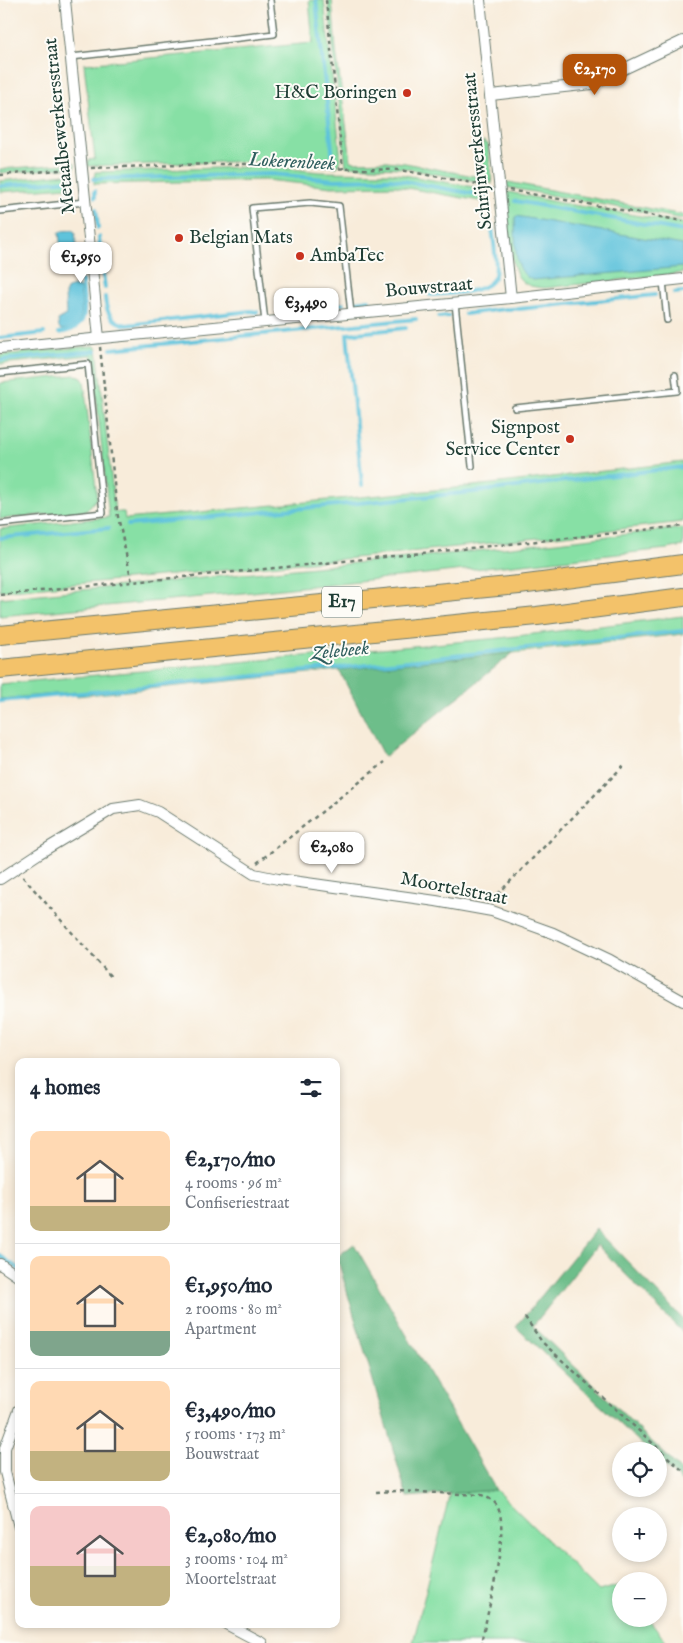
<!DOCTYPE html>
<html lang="en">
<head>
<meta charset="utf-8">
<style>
  body { margin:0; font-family:"IM FELL English",serif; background:#f6f6f7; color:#1f2937; height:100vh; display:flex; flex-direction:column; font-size:19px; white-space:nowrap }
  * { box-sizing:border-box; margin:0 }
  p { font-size:16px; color:#747a83 }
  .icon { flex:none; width:28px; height:28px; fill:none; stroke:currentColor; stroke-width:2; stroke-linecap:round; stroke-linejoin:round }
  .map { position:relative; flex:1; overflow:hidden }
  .sheet { position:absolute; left:15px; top:1058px; width:325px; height:570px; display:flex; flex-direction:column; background:#fff; border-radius:10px; box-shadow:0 2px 8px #0003 }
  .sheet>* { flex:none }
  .tools { position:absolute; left:612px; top:1442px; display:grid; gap:10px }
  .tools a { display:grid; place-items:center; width:55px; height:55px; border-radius:50%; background:#fff; box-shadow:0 2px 8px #0003; font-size:25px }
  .price { position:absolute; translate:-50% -42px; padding:0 11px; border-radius:10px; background:#fff; color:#222; font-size:16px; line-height:32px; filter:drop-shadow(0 1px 2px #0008) }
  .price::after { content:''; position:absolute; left:50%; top:30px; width:15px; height:11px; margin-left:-8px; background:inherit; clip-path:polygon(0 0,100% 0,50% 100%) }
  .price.on { background:#b45309; color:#fff }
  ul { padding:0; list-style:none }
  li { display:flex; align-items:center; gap:15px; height:125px; padding:0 15px }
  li+li { border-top:1px solid #e0e1e3 }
  li span { display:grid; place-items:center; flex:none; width:140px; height:100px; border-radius:10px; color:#555 }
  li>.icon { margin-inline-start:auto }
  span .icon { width:60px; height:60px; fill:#fffc; stroke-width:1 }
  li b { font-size:21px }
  h2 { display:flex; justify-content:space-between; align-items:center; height:60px; padding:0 15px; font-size:21px }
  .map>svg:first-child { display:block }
</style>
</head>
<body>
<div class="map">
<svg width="683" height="1643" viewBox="0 0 683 1643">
  <rect width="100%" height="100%" fill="#fdfcf7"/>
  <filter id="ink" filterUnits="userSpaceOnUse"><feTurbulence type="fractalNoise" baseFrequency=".02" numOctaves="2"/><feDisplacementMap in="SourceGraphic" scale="10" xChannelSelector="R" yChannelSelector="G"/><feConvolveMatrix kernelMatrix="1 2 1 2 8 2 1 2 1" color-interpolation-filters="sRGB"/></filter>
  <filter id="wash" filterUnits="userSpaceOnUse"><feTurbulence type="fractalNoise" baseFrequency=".0096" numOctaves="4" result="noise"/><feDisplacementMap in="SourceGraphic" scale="20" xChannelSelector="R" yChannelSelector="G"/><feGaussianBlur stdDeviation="1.12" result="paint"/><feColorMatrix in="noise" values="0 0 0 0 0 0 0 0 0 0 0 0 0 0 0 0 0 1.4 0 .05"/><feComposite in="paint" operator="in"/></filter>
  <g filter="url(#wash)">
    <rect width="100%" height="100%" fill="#f8ecda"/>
    <g fill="#87e0a5" stroke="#538e6c">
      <path d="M309,0h15l16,150c0,6 2,13 -3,17l-78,-6 -171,5v-6l7,-1 -11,-95 229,-21z"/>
      <polygon points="328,0 332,0 336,51 351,161 355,162 386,161 405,163 484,178 483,141 488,144 492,184 402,168 346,166"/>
      <polygon points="75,163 75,167 0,173 0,169 2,169"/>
      <polygon points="248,167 273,167 320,172 392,173 486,189 487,191 485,202 396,186 332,187 266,180 94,184 95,172"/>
      <polygon points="65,174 66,175 71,175 71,185 67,185 67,187 0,192 0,181"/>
      <polygon points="508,182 683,215 683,219 505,187"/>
      <path d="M509,192l52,11 122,20v50l-138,15c-10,-1 -18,-1 -25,-9 -11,-12 -12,-65 -14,-84z"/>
      <polygon points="91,346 95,346 97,349 115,512 124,512 125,519 456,488 683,462 683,522 364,557 0,591 0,529 109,517 92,355 0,364 0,355"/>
      <polygon points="75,375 80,376 84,381 97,498 86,511 0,519 0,383"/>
      <polygon points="683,528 683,546 667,549 233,594 0,616 0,598 467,552"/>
      <polygon points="683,616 683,634 513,653 76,696 76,692 0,699 0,684 500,638"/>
      <polygon points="496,1490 599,1591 621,1585 621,1619 648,1619 667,1643 413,1643 450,1493"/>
    </g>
    <g fill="#6dbe8a" stroke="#467e5f">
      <polygon points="513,653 384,757 339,670"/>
      <polygon points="596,1229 683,1319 683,1333 597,1245 533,1326 683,1472 683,1483 659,1460 659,1451 649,1451 516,1327"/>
      <polygon points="354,1244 496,1490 407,1497 337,1257"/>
    </g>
    <g fill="#5ec3db" stroke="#3e8088">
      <path d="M516,216l167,29v22l-150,13c-22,-8 -17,-43 -18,-62z"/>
      <polygon points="72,230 75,232 77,250 74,253 66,254 61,250 59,233 62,231"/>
      <path d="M73,286l7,2c2,18 8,40 -18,42l-3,-2 -1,-8 8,-5 -1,-21 3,-6z"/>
    </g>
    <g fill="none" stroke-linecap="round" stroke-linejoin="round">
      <g stroke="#5ec3db" stroke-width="4">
        <polyline points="316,0 333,159"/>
        <polyline points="94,179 271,174 335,180 391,179 486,196"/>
        <polyline points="0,186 71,180"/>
        <polyline points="95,191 95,197"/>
        <polyline points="515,201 683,231"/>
        <polyline points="96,209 98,228"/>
        <polyline points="99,237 101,258"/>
        <polyline points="102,267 105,288"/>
        <polyline points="674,293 683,292"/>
        <path d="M430,295c17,-2 59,0 65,-20 3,-10 -2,-37 -3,-48"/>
        <path d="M105,297c1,15 6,25 22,28l124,-14 6,1"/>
        <polyline points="356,302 369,300"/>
        <polyline points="282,310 343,304"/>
        <path d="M465,314c10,-1 47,-7 54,-5l136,-14"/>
        <polyline points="439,317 449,316"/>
        <path d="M59,333c34,-6 24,-25 23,-52"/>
        <polyline points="0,338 44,333"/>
        <polyline points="111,349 416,319"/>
        <polyline points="2,360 96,351"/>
        <polyline points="362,485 347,334 406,328"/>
        <polyline points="128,525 473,492 683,467"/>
        <polyline points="0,538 109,528"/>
        <polyline points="0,701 389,663 683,631"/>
        <polyline points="0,1256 19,1269"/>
      </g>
    </g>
  </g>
  <g filter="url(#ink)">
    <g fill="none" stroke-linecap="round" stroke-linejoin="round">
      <g stroke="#6b7a6e" stroke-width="8">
        <g id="service">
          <polyline points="71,57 274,34 270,0"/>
          <polyline points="0,211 85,202"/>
          <polyline points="663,281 667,320"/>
          <polyline points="455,303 472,466"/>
          <polyline points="265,322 252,208 310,203 339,206 351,313"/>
          <polyline points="0,373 88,364 103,513 0,524"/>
          <polyline points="515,408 677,391 675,375"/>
        </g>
      </g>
      <g stroke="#6b7a6e" stroke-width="12">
        <g id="minor">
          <polyline points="65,0 99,338"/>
          <polyline points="480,0 511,298"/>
          <polyline points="491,95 592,84 683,41"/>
          <polyline points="0,348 511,298 683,279"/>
          <polyline points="0,879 38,854 113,809 140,805 158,812 254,874 278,879 436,901 492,911 553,933 610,960 683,1001"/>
          <polyline points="0,1264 19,1277"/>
          <polyline points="19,1410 5,1448 5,1472 19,1527"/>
          <polyline points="226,1624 262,1643"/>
        </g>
      </g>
      <g stroke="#6b7a6e" stroke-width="20">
        <g id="motorway">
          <polyline points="0,635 519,585 683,564"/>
          <polyline points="0,669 537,616 683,597"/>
        </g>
      </g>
      <g stroke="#6b7a6e" stroke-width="2.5" stroke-dasharray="4 4" stroke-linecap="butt">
        <polyline points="326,0 343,169"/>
        <polyline points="91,168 211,164 283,164 322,168 400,170 489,186"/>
        <polyline points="0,175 71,169"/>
        <polyline points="509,190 683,221"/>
        <polyline points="100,347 117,512 132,582"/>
        <polyline points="0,595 316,564 683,526"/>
        <polyline points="257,863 385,762"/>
        <polyline points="23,877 112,978"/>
        <polyline points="492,900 624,765"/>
        <polyline points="525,1317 542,1342 683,1471"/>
        <path d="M376,1492l20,-1 86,4c6,3 12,5 15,11 14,23 -10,108 -16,137"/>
      </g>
      <use href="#service" stroke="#fff" stroke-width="5"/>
      <use href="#minor" stroke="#fff" stroke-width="10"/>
      <use href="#motorway" stroke="#f3c26a" stroke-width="18"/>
    </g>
  </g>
  <g fill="#c8321e" stroke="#fdfcf7" stroke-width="2">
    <circle cx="407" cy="93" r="5"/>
    <circle cx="179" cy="238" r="5"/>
    <circle cx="300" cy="256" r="5"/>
    <circle cx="570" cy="439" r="5"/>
  </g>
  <g text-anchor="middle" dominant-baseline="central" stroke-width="4" stroke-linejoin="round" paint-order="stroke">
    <rect fill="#fdfcf7" stroke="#62766e" stroke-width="1" x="322" y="586.5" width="40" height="31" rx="4"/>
    <g font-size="18" font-weight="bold" fill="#1f3d34">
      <text x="342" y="602">E17</text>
    </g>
    <g font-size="19" fill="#1f3d34" stroke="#fdfcf7" text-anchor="end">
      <text x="397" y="93">H&amp;C Boringen</text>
      <text x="189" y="238" text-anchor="start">Belgian Mats</text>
      <text x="310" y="256" text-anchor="start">AmbaTec</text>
      <text x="560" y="428">Signpost<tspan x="560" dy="22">Service Center</tspan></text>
    </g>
    <g font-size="19" fill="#1f3d34" stroke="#fdfcf7">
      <text transform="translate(60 126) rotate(-96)">Metaalbewerkersstraat</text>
      <text transform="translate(478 151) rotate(-96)">Schrijnwerkersstraat</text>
      <text transform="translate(429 288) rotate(-5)">Bouwstraat</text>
      <text transform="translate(454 889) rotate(11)">Moortelstraat</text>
    </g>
    <g font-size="20" font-style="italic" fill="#2f5e5e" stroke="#fdfcf7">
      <text transform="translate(292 162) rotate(3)">Lokerenbeek</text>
      <text transform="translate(340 651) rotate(-6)">Zelebeek</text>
    </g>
  </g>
</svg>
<div class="tools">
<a><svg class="icon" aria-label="locate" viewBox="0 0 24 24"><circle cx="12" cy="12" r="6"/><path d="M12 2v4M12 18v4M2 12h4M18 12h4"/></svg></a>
<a>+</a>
<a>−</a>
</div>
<b class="price on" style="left:595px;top:96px">€2,170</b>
<b class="price" style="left:81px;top:284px">€1,950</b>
<b class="price" style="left:306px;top:330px">€3,490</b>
<b class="price" style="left:332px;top:874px">€2,080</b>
<section class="sheet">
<h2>4 homes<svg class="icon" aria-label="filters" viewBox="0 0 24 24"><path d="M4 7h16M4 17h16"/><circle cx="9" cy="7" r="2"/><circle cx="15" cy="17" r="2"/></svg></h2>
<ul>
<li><span style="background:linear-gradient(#ffd9b3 75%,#c2b280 0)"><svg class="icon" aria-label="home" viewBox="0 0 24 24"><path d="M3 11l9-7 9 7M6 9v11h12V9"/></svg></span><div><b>€2,170/mo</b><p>4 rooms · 96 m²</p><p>Confiseriestraat</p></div></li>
<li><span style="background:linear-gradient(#ffd9b3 75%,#7fa58c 0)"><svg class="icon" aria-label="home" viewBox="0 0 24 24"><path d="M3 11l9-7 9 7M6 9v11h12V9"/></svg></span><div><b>€1,950/mo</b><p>2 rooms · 80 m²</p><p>Apartment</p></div></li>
<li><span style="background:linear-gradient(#ffd9b3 70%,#c2b280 0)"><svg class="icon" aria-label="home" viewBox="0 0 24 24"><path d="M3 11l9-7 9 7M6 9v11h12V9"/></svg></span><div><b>€3,490/mo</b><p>5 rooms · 173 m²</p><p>Bouwstraat</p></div></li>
<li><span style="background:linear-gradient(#f6c9c9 60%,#c2b280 0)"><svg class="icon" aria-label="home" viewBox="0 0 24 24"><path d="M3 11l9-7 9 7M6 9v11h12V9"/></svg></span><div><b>€2,080/mo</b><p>3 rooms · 104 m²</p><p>Moortelstraat</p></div></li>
</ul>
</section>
</div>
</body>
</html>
